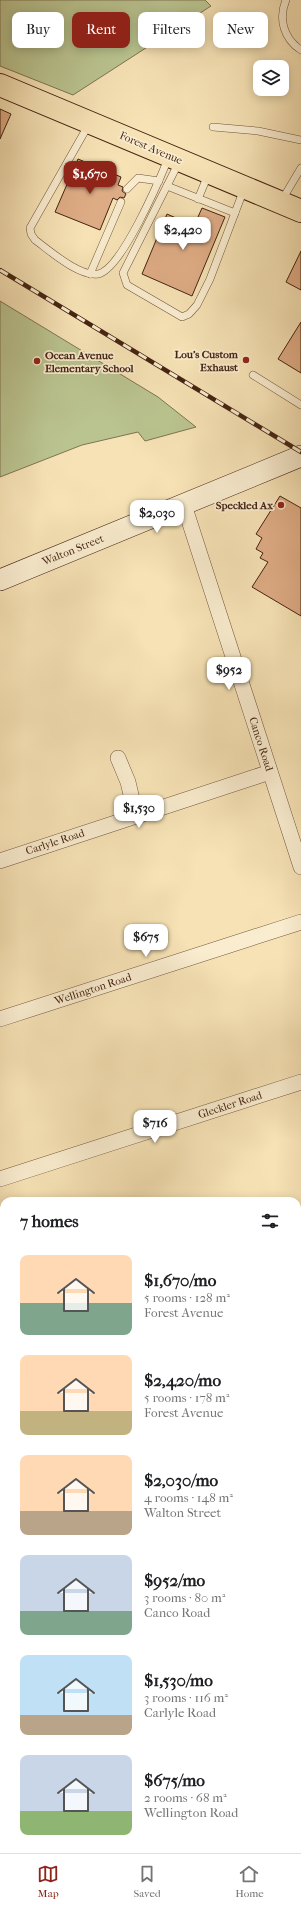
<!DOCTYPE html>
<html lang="en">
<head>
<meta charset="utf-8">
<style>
  body { margin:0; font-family:"IM FELL French Canon",serif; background:#f2f2f2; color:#202124; height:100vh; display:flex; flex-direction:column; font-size:15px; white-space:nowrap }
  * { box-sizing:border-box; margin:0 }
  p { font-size:13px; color:#757577 }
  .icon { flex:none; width:22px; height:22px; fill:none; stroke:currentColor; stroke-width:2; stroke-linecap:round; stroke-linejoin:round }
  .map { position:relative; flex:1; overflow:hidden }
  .panel { position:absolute; left:0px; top:1197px; width:301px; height:656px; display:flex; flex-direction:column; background:#fff; border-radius:12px 12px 0 0; box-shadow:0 2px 10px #0003 }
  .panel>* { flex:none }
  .banner { position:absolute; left:12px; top:12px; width:277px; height:36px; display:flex; gap:8px }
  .controls { position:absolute; left:253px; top:60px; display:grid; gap:8px }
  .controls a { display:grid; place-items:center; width:36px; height:36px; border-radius:8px; background:#fff; box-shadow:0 2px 10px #0003; font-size:20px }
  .price { position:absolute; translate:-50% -34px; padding:0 9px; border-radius:8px; background:#fff; color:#222; font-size:13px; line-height:26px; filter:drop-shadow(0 1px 2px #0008) }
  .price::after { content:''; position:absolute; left:50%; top:24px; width:12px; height:9px; margin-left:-6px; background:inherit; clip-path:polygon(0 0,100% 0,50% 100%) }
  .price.on { background:#8f2418; color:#fff }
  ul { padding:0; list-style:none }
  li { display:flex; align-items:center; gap:12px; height:100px; padding:0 20px }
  li span { display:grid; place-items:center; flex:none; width:112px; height:80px; border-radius:8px; color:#555 }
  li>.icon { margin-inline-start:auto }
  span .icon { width:48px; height:48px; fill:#fffc; stroke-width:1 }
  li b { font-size:17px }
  h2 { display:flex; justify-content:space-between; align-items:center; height:48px; padding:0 20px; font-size:17px }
  .pill { padding:0 14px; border-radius:8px; background:#fff; box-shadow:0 2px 10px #0003; font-size:14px; line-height:36px }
  .pill.on { background:#8f2418; color:#fff }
  .tab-bar { display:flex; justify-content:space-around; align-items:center; height:56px; border-top:1px solid #e0e0e0; background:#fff; font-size:11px; color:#757577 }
  .tab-bar a { display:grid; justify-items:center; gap:2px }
  .tab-bar .on { color:#8f2418 }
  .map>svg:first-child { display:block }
</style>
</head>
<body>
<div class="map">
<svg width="301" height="1853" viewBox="0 0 301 1853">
  <rect width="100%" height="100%" fill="#f6e2b5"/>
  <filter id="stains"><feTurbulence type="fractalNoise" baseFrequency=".005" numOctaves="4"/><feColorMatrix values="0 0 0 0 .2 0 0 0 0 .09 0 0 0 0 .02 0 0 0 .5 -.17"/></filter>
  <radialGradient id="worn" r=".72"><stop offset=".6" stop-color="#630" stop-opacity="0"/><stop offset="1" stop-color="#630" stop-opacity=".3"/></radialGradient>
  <g fill="#bac490" stroke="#7f7451">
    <polygon points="0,0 205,0 211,6 73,95 0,66"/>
    <polygon points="0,301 158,397 196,427 145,441 138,432 82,445 0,477"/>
    <polygon points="301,1584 301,1853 160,1853 159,1849 297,1849 297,1585"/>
  </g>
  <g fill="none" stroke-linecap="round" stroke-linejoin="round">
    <polyline stroke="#797f73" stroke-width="4" points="0,1651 4,1652"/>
  </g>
  <g fill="#ddab84" stroke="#442312">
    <polygon points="0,109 11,114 0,139"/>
    <polygon points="78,159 121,177 118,185 123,187 122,191 126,194 124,198 120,197 117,200 113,198 100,230 55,212"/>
    <polygon points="202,208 225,217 192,296 142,274 167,214 194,226"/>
    <polygon points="301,251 301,290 286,282"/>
    <polygon points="301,322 301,373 278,359"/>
    <polygon points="280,496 301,508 301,616 252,587 268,562 260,558 263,553 256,549 262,538 256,534"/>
  </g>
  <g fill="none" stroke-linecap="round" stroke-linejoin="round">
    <g stroke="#70533b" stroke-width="8">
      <g id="lane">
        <path d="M286,0c-8,19 -2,39 15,50"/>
        <path d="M89,124l-59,104 1,6 4,6c14,10 44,37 63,34 23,-4 61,-93 70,-115"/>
        <polyline points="213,127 258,131 301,140"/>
        <polyline points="179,162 123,273 127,285 182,317 189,314 197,305 210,279 244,189"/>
        <polyline points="167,186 235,213"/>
        <polyline points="127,189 138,178 159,181"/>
        <polyline points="198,199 208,175"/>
        <polyline points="282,200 301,168"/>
        <polyline points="90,274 121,202"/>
        <polyline points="253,375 301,405"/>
      </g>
    </g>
    <g stroke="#70533b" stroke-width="16">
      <g id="street">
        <polyline points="184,505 301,867"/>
        <polyline points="118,758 128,782 136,816"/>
        <polyline points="0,861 270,772"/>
        <polyline points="0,1019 301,922"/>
        <polyline points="0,1179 301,1082"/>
        <polyline points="0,1561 4,1560"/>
        <polyline points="0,1823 4,1823"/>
      </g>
    </g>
    <g stroke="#442312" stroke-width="22">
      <g id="secondary">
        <polyline points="0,580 301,456"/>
        <polyline points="297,1246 301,1244"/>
        <polyline points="0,1342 4,1341"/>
      </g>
    </g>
    <g stroke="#442312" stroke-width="24">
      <polyline id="highway" points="0,85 301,211"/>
    </g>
    <g stroke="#442312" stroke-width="2.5" stroke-dasharray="1 2" stroke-linecap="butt">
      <polyline points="297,1620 301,1621"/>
      <polyline points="297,1838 301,1838"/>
      <polyline points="253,1849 253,1853"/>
    </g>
    <use href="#lane" stroke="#f9eccf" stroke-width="7"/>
    <use href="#street" stroke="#f9eccf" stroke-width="15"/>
    <use href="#secondary" stroke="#f9eccf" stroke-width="21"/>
    <use href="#highway" stroke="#f6e2b5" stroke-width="22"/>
    <g stroke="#442312" stroke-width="4.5">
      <polyline id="rail" points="0,270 301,452"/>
    </g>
    <use href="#rail" stroke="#f9eccf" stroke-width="3" stroke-dasharray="9" stroke-linecap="butt"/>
  </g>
  <g fill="#8f2418" stroke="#f9eccf" stroke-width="1.5">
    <circle cx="246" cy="360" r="4"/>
    <circle cx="37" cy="361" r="4"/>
    <circle cx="281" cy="505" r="4"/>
  </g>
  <g text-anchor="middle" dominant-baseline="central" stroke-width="3.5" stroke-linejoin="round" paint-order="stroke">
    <g font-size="11" fill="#442312" stroke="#f9eccf">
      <text transform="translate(151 148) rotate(23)">Forest Avenue</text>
      <text transform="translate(73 550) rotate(-22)">Walton Street</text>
      <text transform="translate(261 744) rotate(72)">Canco Road</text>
      <text transform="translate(55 842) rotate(-18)">Carlyle Road</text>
      <text transform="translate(93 989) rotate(-18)">Wellington Road</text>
      <text transform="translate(230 1105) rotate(-18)">Gleckler Road</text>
    </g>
    <g font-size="11" font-weight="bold" fill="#442312" stroke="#f9eccf" text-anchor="end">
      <text x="238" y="354">Lou's Custom<tspan x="238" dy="13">Exhaust</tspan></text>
      <text x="45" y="355" text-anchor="start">Ocean Avenue<tspan x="45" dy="13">Elementary School</tspan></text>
      <text x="273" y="505">Speckled Ax</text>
    </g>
  </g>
  <rect width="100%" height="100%" filter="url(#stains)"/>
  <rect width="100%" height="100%" fill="url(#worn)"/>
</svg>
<div class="controls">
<a><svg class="icon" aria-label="layers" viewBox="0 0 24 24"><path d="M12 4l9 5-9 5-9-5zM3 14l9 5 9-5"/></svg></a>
</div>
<b class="price on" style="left:90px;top:195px">$1,670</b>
<b class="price" style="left:183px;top:251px">$2,420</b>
<b class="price" style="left:157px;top:534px">$2,030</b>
<b class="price" style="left:229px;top:691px">$952</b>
<b class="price" style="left:139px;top:829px">$1,530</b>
<b class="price" style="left:146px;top:958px">$675</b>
<b class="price" style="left:155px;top:1144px">$716</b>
<div class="banner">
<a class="pill">Buy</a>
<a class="pill on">Rent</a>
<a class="pill">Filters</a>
<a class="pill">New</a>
</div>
<section class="panel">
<h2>7 homes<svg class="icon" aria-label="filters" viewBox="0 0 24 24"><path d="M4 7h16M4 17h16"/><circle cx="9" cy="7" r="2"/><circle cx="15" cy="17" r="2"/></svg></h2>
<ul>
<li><span style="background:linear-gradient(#ffd9b3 60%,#7fa58c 0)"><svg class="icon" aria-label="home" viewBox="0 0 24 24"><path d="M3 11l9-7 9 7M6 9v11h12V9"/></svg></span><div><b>$1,670/mo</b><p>5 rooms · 128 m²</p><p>Forest Avenue</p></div></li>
<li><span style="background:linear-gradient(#ffd9b3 70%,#c2b280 0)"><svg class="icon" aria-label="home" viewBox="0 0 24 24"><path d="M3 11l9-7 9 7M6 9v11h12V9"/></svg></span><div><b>$2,420/mo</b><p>5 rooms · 178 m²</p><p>Forest Avenue</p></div></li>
<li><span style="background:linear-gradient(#ffd9b3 70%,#b9a48a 0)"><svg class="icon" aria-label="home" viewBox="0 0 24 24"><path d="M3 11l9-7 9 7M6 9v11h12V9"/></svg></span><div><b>$2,030/mo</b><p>4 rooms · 148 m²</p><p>Walton Street</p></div></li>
<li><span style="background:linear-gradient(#c9d6e8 70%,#7fa58c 0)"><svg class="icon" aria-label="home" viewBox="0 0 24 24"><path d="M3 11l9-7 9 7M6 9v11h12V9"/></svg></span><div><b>$952/mo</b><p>3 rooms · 80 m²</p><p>Canco Road</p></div></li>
<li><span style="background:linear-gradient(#bfe0f5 75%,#b9a48a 0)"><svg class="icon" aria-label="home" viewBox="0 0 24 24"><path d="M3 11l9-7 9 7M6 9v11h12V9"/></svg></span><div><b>$1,530/mo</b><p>3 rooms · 116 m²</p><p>Carlyle Road</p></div></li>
<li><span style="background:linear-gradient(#c9d6e8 70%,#8fb573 0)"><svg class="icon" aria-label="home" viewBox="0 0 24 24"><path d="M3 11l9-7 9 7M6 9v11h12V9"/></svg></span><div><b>$675/mo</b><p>2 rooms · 68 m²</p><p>Wellington Road</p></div></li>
</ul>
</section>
</div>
<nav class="tab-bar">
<a class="on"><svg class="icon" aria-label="map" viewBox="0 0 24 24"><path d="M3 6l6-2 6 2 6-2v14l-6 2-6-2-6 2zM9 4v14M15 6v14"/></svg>Map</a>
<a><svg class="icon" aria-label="saved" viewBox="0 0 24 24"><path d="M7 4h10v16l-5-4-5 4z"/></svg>Saved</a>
<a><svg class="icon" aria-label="home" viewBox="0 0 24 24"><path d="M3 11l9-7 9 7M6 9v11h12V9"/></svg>Home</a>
</nav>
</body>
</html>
